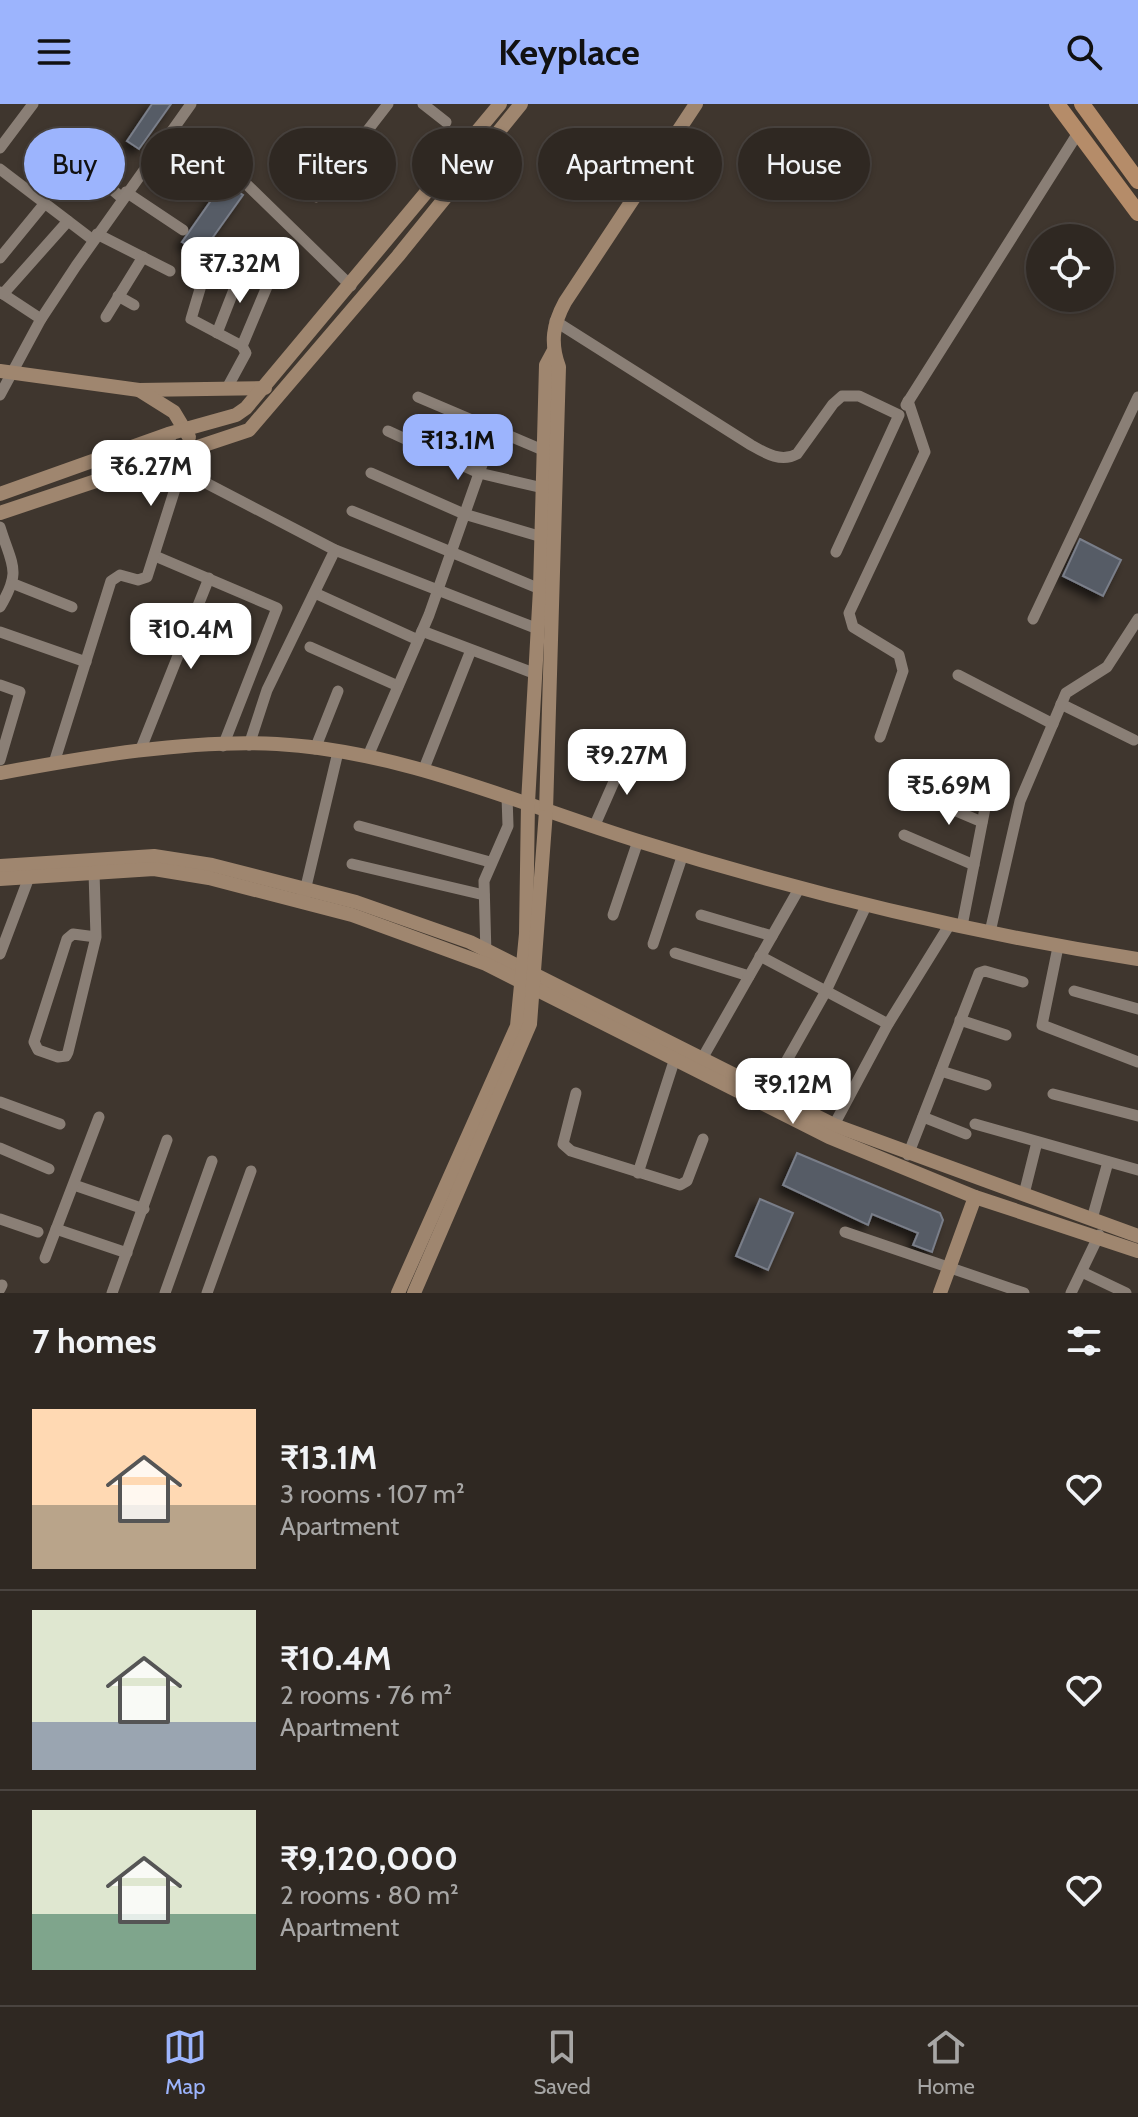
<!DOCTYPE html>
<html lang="en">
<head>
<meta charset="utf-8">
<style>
  body { margin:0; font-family:Cabin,sans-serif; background:#3b342f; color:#f1f3f6; height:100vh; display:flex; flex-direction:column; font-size:30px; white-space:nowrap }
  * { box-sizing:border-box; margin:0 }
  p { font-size:26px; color:#a7a6a5 }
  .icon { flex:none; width:44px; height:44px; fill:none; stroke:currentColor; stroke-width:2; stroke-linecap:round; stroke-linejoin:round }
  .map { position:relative; height:1189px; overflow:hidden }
  .side { display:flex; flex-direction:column; background:#2f2822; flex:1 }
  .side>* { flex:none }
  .hud { position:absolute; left:24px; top:24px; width:1090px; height:72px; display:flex; gap:16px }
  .fabs { position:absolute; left:1026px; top:120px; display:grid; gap:16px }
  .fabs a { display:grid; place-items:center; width:88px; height:88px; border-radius:50%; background:#2f2822; box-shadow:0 2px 6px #0004,0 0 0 2px #4a4440; font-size:40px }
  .price { position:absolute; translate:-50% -68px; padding:0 18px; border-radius:16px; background:#fff; color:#222; font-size:26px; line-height:52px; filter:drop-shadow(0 2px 4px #0008) }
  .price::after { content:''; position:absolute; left:50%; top:48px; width:24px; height:18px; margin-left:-12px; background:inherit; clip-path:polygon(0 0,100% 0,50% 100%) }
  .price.selected { background:#9cb4fd; color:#111 }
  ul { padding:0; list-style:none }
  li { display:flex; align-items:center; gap:24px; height:200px; padding:0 32px }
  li+li { border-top:2px solid #4a4440 }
  li span { display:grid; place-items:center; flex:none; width:224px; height:160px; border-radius:0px; color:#555 }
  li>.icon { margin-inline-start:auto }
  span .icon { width:96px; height:96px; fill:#fffc; stroke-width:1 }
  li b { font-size:34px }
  h2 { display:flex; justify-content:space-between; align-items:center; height:96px; padding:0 32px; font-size:34px }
  .chip { padding:0 28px; border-radius:36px; background:#2f2822; box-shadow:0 2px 6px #0004,0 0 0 2px #4a4440; font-size:28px; line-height:72px }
  .chip.selected { background:#9cb4fd; color:#111 }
  header { display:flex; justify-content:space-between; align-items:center; height:104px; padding:0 32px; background:#9cb4fd; color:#111; font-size:36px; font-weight:700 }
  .tab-bar { display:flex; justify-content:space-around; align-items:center; height:112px; border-top:2px solid #4a4440; background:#2f2822; font-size:22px; color:#a7a6a5 }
  .tab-bar a { display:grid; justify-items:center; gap:4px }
  .tab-bar .selected { color:#9cb4fd }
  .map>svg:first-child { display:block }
</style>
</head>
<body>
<header><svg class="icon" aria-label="menu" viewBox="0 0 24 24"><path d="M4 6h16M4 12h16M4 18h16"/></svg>Keyplace<svg class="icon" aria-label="search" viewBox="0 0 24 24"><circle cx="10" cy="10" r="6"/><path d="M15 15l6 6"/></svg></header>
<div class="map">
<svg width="1138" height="1189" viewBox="0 0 1138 1189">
  <defs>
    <filter id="shadow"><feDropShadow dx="-5.5" dy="5.5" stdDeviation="4" flood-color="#0009"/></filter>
  </defs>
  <rect width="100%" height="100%" fill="#3f362e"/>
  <g fill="#575b66" stroke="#797e89" stroke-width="2" filter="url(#shadow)">
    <polygon points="152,0 171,0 139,45 127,37"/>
    <polygon points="224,78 243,91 201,150 182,138"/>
    <polygon points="1080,435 1121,456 1103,492 1063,472"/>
    <polygon points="797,1049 940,1109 943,1116 932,1148 913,1141 918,1129 872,1110 868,1121 783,1081"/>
    <polygon points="760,1095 793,1109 768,1166 736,1152"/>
  </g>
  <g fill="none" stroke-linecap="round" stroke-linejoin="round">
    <g stroke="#8a7f76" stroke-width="11">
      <polyline points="423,0 446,18"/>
      <polyline points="56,37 122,94"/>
      <polyline points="0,44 33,0"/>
      <polyline points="152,52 209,90"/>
      <polyline points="0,65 93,136"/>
      <polyline points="235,69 351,182"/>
      <polyline points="126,88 183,126"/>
      <polyline points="316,93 388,0"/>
      <polyline points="97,130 170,167"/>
      <polyline points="0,154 45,99"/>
      <polyline points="200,185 191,215 242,242 246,249 227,284"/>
      <polyline points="0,188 41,215"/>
      <polyline points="3,190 68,117"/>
      <polyline points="118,192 134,201"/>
      <polyline points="106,213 143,153"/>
      <path d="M555,217l196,124c14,8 30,18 46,9l36,-50 9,-8h17l40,19 -63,137"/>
      <polyline points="217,229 237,178"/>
      <polyline points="242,242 271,173"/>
      <polyline points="0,291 41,215 76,162 191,0"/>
      <polyline points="418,293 545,347"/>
      <polyline points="906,301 1078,29"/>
      <polyline points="388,327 479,369 543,384"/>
      <polyline points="168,330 181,366 335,446 538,525"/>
      <polyline points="371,369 464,410 542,433"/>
      <polyline points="352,407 540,485"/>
      <path d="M0,423c12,39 22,43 0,80"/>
      <polyline points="155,452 277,504 223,642"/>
      <polyline points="14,480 72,503"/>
      <polyline points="317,490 418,536"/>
      <polyline points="1033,515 1138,293"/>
      <polyline points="422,527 536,570"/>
      <polyline points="0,528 86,558"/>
      <polyline points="310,543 398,582"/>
      <polyline points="958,571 1053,620"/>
      <polyline points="0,581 20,588 0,656"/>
      <polyline points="1061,600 1134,636"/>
      <polyline points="880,633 903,567 899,551 853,523 849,509 925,348 908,297"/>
      <polyline points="249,641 267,586 335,446"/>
      <polyline points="315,645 338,587"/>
      <polyline points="140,647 209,474"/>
      <polyline points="368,652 429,511 495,324"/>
      <polyline points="54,659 111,477 120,471 138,476 147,473 181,366"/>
      <polyline points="423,667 471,546"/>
      <polyline points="930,696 982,718"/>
      <polyline points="359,722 490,758"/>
      <polyline points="594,723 627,648"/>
      <polyline points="904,731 974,761"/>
      <polyline points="352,760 484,791"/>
      <polyline points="94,768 96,833 68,948 66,952 58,953 38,946 34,938 67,835 73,830 96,833"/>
      <polyline points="304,791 338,648"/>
      <polyline points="613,811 638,737"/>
      <polyline points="701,811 772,832"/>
      <polyline points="962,822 986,699"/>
      <polyline points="990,828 1020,697 1066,589 1107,563 1138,515"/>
      <polyline points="653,840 683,750"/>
      <polyline points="1058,843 1042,921 1138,958"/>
      <polyline points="675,849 749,872"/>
      <polyline points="0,850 31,768"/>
      <polyline points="486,851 484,777 508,722 507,692"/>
      <polyline points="760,852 888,920"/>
      <polyline points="1074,887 1138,905"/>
      <polyline points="960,916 1006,931"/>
      <polyline points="699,960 800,783"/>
      <polyline points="941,967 986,981"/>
      <polyline points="769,988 826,887 866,802"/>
      <polyline points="576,989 563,1040 571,1047 680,1081 687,1077 703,1035"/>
      <polyline points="1053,990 1138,1012"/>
      <polyline points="0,998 60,1020"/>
      <polyline points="923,1013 966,1030"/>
      <polyline points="975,1020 1138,1066"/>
      <polyline points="834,1021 888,920 950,820"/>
      <polyline points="0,1044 49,1065"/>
      <polyline points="908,1051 979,869 985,867 1023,878"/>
      <polyline points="638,1069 677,948"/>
      <polyline points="74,1081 144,1105"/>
      <polyline points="1024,1090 1037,1038"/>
      <polyline points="0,1115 38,1128"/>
      <polyline points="1092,1115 1108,1058"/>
      <polyline points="56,1125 127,1149"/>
      <polyline points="845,1128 1024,1189"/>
      <polyline points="45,1154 99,1013"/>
      <polyline points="1082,1168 1126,1189"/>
      <polyline points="0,1185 2,1181"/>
      <polyline points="112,1189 167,1036"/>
      <polyline points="165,1189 212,1057"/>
      <polyline points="207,1189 251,1067"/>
      <polyline points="1071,1189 1099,1131"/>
    </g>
    <g stroke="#9f866f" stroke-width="14">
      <polyline points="0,267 139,286 265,284"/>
      <polyline points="139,286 174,308 189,333"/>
      <polyline points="0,390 168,330 236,311 246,304 500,0"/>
      <polyline points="0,409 249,326 398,152 521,0"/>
      <path d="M0,669c87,-16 189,-34 277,-29 126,7 242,60 361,97 163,51 331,92 500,118"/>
      <polyline points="0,762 154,752 212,761 356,798 470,838 834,1021 1138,1132"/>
      <polyline points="0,775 154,765 209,774 352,811 486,860 829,1033 975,1093 1138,1147"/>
      <polyline points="398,1189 517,922 526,830 528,699 540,485 546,261 553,248"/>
      <path d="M414,1189l116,-269 16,-213 13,-444c-9,-24 -6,-43 6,-65l131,-198"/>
      <polyline points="940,1189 975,1093"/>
    </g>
    <g stroke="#b58c69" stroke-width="16">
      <polyline points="1057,0 1138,109"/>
      <polyline points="1082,0 1138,77"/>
    </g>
  </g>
</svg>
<div class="fabs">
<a><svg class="icon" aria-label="locate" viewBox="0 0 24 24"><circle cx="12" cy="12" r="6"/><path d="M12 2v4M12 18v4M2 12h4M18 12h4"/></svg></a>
</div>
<b class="price" style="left:240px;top:201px">₹7.32M</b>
<b class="price selected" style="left:458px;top:378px">₹13.1M</b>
<b class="price" style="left:151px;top:404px">₹6.27M</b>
<b class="price" style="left:191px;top:567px">₹10.4M</b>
<b class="price" style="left:627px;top:693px">₹9.27M</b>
<b class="price" style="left:949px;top:723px">₹5.69M</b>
<b class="price" style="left:793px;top:1022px">₹9.12M</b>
<div class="hud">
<a class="chip selected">Buy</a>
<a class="chip">Rent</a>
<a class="chip">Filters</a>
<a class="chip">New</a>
<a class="chip">Apartment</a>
<a class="chip">House</a>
</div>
</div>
<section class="side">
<h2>7 homes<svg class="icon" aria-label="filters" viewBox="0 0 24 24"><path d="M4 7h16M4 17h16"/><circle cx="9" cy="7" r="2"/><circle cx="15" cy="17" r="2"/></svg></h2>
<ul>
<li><span style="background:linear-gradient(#ffd9b3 60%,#b9a48a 0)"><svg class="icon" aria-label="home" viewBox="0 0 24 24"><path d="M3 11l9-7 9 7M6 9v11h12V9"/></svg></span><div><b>₹13.1M</b><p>3 rooms · 107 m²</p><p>Apartment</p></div><svg class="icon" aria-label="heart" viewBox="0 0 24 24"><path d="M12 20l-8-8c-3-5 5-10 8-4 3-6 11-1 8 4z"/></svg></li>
<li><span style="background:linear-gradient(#dfe7d0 70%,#9aa5b1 0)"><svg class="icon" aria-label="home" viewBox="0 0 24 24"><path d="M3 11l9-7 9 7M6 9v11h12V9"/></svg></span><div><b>₹10.4M</b><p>2 rooms · 76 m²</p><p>Apartment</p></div><svg class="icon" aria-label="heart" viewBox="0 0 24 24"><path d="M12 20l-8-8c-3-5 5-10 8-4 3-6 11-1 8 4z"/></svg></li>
<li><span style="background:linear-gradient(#dfe7d0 65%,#7fa58c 0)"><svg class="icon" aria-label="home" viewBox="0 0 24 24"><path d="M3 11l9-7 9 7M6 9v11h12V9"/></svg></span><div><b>₹9,120,000</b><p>2 rooms · 80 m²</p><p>Apartment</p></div><svg class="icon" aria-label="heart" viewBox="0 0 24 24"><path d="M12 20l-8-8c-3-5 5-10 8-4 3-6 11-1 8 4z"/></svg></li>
</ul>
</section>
<nav class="tab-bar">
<a class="selected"><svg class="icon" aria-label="map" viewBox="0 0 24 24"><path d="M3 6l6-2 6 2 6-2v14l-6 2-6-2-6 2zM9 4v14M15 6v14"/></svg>Map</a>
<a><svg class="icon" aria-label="saved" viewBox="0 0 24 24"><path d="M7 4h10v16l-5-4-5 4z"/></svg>Saved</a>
<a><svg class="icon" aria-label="home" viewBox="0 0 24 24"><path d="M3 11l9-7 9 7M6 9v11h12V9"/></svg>Home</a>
</nav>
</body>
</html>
